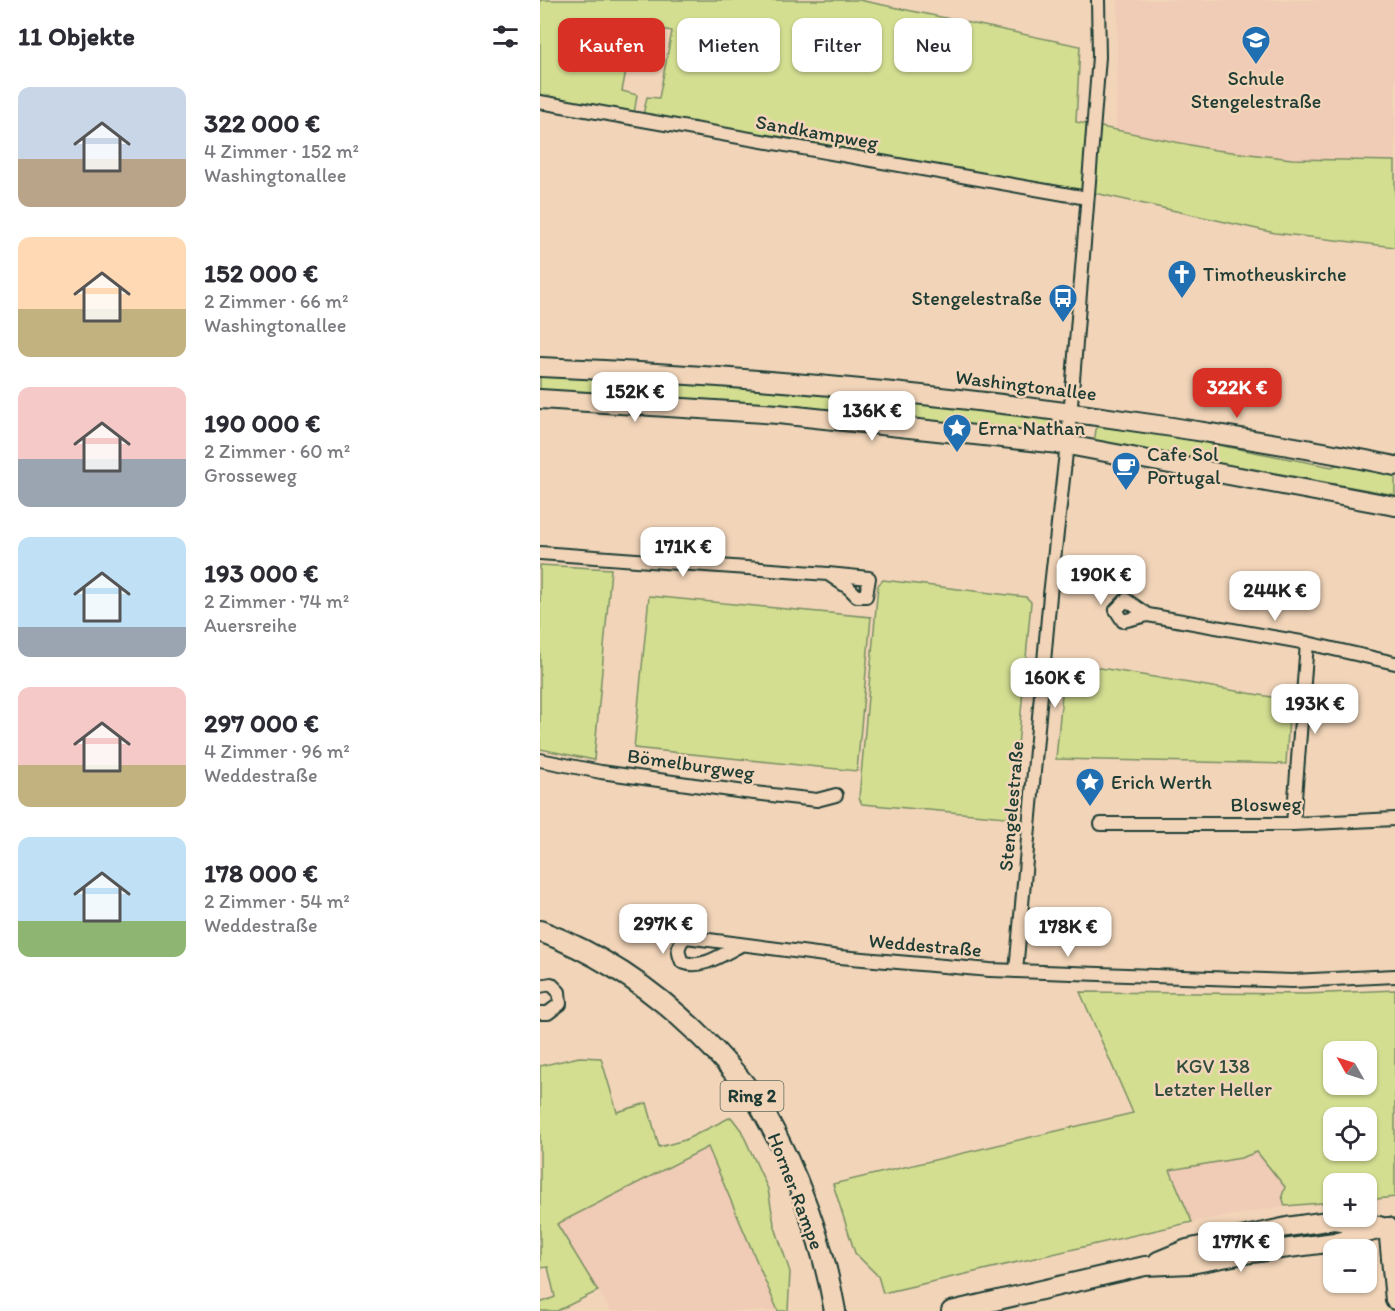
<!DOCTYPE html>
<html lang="de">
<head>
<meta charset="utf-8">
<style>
  body { margin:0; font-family:Itim,sans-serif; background:#f7f7f7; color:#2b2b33; height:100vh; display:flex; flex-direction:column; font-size:22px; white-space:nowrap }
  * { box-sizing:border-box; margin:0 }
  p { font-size:20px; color:#7c7c81 }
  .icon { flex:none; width:33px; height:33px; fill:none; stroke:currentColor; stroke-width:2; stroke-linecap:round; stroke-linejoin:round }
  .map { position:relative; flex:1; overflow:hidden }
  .drawer { display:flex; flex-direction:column; background:#fff; width:540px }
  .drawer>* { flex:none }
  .guide { position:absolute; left:18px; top:18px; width:570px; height:54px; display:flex; gap:12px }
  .needle { width:39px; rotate:309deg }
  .tools { position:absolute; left:783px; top:1041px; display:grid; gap:12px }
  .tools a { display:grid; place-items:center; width:54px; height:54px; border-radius:12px; background:#fff; box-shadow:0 2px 4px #0004; font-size:30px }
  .price { position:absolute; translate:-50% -51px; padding:0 14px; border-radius:12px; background:#fff; color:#222; font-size:20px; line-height:39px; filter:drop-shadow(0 2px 3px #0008) }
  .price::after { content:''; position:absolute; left:50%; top:36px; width:18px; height:14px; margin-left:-9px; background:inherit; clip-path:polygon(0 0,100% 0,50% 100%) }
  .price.selected { background:#d93025; color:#fff }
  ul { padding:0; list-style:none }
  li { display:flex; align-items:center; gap:18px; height:150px; padding:0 18px }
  li span { display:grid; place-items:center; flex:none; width:168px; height:120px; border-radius:12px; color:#555 }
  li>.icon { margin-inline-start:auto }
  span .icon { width:72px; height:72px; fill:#fffc; stroke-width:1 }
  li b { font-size:26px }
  h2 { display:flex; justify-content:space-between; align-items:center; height:72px; padding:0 18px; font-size:26px }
  .chip { padding:0 21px; border-radius:12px; background:#fff; box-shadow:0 2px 4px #0004; font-size:21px; line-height:54px }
  .chip.selected { background:#d93025; color:#fff }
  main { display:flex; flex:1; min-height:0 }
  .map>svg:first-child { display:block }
</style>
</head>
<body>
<main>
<section class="drawer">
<h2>11 Objekte<svg class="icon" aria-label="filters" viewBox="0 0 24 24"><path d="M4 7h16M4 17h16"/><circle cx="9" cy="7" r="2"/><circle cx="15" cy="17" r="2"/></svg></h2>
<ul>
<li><span style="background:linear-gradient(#c9d6e8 60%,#b9a48a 0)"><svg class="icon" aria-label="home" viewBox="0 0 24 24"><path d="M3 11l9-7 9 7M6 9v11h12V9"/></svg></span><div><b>322 000 €</b><p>4 Zimmer · 152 m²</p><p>Washingtonallee</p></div></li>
<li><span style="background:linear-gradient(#ffd9b3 60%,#c2b280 0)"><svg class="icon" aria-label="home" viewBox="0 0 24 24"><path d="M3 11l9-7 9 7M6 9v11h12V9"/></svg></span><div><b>152 000 €</b><p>2 Zimmer · 66 m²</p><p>Washingtonallee</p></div></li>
<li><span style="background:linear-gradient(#f6c9c9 60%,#9aa5b1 0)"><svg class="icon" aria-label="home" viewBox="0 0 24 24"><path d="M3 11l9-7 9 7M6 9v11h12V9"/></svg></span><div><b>190 000 €</b><p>2 Zimmer · 60 m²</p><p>Grosseweg</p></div></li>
<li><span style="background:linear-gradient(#bfe0f5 75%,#9aa5b1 0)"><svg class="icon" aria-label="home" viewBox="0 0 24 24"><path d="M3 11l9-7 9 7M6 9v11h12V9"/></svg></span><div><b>193 000 €</b><p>2 Zimmer · 74 m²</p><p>Auersreihe</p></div></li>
<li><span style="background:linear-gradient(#f6c9c9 65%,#c2b280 0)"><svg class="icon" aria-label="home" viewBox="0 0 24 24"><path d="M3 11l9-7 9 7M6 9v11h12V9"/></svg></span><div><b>297 000 €</b><p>4 Zimmer · 96 m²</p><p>Weddestraße</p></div></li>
<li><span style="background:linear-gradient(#bfe0f5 70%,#8fb573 0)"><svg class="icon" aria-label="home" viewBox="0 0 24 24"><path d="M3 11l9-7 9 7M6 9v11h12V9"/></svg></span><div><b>178 000 €</b><p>2 Zimmer · 54 m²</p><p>Weddestraße</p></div></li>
</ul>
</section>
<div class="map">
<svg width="855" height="1311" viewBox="0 0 855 1311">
  <rect width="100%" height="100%" fill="#f2d5b9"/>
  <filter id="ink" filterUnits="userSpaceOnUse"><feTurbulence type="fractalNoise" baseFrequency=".0167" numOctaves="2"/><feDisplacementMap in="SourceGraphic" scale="12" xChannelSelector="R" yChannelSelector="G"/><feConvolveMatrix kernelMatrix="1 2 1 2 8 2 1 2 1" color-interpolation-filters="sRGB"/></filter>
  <g filter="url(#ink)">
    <g fill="#f0cbb5">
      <polygon points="578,0 855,0 855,161 752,159 675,150 576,129"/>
      <polygon points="533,922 555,922 555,940 532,939"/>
      <polygon points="168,1147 238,1311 71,1311 17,1224"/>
      <polygon points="718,1152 745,1188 742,1196 745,1206 652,1222 629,1170 701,1158"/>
    </g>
    <g fill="#d3de91" stroke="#798e62" stroke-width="1.5" fill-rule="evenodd">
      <polygon points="0,0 319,0 540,46 536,122 675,150 752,159 855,161 855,247 735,233 532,188 103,115 107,97 119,98 132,31 95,24 82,91 97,95 94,114 5,98 0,94"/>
      <polygon points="0,372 97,375 513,418 517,425 512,435 0,394"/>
      <polygon points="557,422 792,467 798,464 855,474 855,495 713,469 554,444"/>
      <polygon points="0,565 71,569 54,760 0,749"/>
      <polygon points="343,580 486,597 491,602 472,812 466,817 322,804 319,798 338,585"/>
      <polygon points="109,596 331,617 317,771 94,748"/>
      <polygon points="525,662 750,700 746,764 516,759"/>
      <path d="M855,990v207l-28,3 -1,-16h-32l-1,18 -48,4 -3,-10 3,-9 -28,-35 -16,6 -71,12 22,52 -309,71 -5,-17 -23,-23 -22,-69 300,-71 -53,-121 226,2zM794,1052h32v32h-32zM794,1118h32v32h-32z"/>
      <polygon points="39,1057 61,1058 77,1112 107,1103 119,1147 145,1140 191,1117 201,1130 228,1189 234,1224 250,1272 248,1311 238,1311 168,1147 17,1224 58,1291 17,1311 0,1311 0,1303 15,1297 8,1267 0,1268 0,1066"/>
    </g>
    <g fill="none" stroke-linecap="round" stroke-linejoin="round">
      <g stroke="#1f3d34" stroke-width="16">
        <g id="street">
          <polyline points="0,102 547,198"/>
          <polyline points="0,553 288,574 329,578 326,596 317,596 309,588 288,574"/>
          <polyline points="608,615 583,621 576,610 586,600 608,615 767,643 855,663"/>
          <polyline points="0,760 61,772 205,792 277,800 296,795"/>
          <polyline points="561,824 753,824 855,819"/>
          <polyline points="753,824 767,643"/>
          <path d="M201,945c-18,9 -39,25 -59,17 -5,-11 -5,-17 4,-25l154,20 150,13 302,11 103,-5"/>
          <polyline points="476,971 510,595 530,417 559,57 558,0"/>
          <polyline points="0,986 11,984 19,992 20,1004 8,1013 0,1013"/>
        </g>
      </g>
      <g stroke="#1f3d34" stroke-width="22">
        <g id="secondary">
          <path d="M0,367c212,9 422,28 632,60 75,12 149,23 223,39"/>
          <polyline points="0,399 238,414 528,445 855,506"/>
          <polyline points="848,1227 855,1300"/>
          <polyline points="618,1261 647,1249 747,1227 794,1220 839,1226"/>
          <polyline points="411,1311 605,1266 651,1264 704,1254 795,1242 848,1227"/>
        </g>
      </g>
      <g stroke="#1f3d34" stroke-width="24">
        <path id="primary" d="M0,931c74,28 135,74 187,133 12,14 27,30 36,47 34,60 60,131 72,200"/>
      </g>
      <use href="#street" stroke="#f2d5b9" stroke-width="12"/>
      <use href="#secondary" stroke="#f2d5b9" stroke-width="18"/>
      <use href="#primary" stroke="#f2d5b9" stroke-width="20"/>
    </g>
  </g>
  <defs>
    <g id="school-pin" transform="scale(1.5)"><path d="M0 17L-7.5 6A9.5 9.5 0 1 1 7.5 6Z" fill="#1f6fb2" stroke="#f2d5b9"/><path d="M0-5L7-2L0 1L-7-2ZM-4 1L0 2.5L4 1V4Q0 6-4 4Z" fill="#fff"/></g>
    <g id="church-pin" transform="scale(1.5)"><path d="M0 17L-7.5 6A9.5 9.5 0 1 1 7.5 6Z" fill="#1f6fb2" stroke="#f2d5b9"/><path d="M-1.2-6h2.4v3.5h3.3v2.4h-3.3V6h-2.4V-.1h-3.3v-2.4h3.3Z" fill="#fff"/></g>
    <g id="bus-pin" transform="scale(1.5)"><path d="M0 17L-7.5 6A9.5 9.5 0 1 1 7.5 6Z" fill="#1f6fb2" stroke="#f2d5b9"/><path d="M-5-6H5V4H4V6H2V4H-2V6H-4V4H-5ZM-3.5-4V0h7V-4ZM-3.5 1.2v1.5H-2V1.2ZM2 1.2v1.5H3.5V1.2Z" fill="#fff"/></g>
    <g id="sight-pin" transform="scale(1.5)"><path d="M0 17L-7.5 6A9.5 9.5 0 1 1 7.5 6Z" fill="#1f6fb2" stroke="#f2d5b9"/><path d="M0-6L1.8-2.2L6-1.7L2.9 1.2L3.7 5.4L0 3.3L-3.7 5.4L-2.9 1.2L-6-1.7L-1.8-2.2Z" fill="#fff"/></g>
    <g id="cafe-pin" transform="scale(1.5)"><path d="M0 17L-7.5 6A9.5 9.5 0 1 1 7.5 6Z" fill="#1f6fb2" stroke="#f2d5b9"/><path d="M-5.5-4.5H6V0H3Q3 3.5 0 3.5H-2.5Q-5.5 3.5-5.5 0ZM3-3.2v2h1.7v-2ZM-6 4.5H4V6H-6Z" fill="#fff"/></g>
  </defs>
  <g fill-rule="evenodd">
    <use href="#school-pin" x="716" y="40"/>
    <use href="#church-pin" x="642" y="274"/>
    <use href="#bus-pin" x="523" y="298"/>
    <use href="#sight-pin" x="417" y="428"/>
    <use href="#cafe-pin" x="586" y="466"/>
    <use href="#sight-pin" x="550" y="782"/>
  </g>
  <g text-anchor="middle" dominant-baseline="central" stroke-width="5" stroke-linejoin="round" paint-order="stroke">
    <rect fill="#f2d5b9" stroke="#5e6b5c" stroke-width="1.5" x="180.5" y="1081" width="63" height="30" rx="4.5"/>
    <g font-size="18" font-weight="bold" fill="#1f3d34">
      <text x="212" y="1096">Ring 2</text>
    </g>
    <g font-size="20" fill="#1f3d34" stroke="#f2d5b9" text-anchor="start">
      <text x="716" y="78" text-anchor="middle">Schule<tspan x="716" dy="23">Stengelestraße</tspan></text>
      <text x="663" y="274">Timotheuskirche</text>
      <text x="502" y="298" text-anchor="end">Stengelestraße</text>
      <text x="438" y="428">Erna Nathan</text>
      <text x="607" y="454">Cafe Sol<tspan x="607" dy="23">Portugal</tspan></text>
      <text x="571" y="782">Erich Werth</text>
    </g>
    <g font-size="20" fill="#1f3d34" stroke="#f2d5b9">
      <text transform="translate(277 132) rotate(10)">Sandkampweg</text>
      <text transform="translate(486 385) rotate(7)">Washingtonallee</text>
      <text transform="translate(151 764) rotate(8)">Bömelburgweg</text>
      <text transform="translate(726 804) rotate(-1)">Blosweg</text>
      <text transform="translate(471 806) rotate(-85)">Stengelestraße</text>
      <text transform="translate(385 945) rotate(5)">Weddestraße</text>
      <text transform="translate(256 1191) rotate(69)">Horner Rampe</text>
    </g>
    <g font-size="20" fill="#314d3d" stroke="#f2d5b9">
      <text x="673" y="1066">KGV 138<tspan x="673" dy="23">Letzter Heller</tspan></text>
    </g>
  </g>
</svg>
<div class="tools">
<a><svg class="needle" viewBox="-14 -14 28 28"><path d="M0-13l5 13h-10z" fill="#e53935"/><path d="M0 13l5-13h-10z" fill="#7c7c81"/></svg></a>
<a><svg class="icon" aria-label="locate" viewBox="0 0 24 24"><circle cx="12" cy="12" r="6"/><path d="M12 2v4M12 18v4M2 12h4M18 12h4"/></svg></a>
<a>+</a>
<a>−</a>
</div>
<b class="price selected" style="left:697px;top:419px">322K €</b>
<b class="price" style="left:95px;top:423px">152K €</b>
<b class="price" style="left:332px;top:442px">136K €</b>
<b class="price" style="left:143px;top:578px">171K €</b>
<b class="price" style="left:561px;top:606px">190K €</b>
<b class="price" style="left:735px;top:622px">244K €</b>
<b class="price" style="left:515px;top:709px">160K €</b>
<b class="price" style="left:775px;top:735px">193K €</b>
<b class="price" style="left:123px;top:955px">297K €</b>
<b class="price" style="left:528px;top:958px">178K €</b>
<b class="price" style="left:701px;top:1273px">177K €</b>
<div class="guide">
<a class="chip selected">Kaufen</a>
<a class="chip">Mieten</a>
<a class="chip">Filter</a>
<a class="chip">Neu</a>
</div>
</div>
</main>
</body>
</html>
